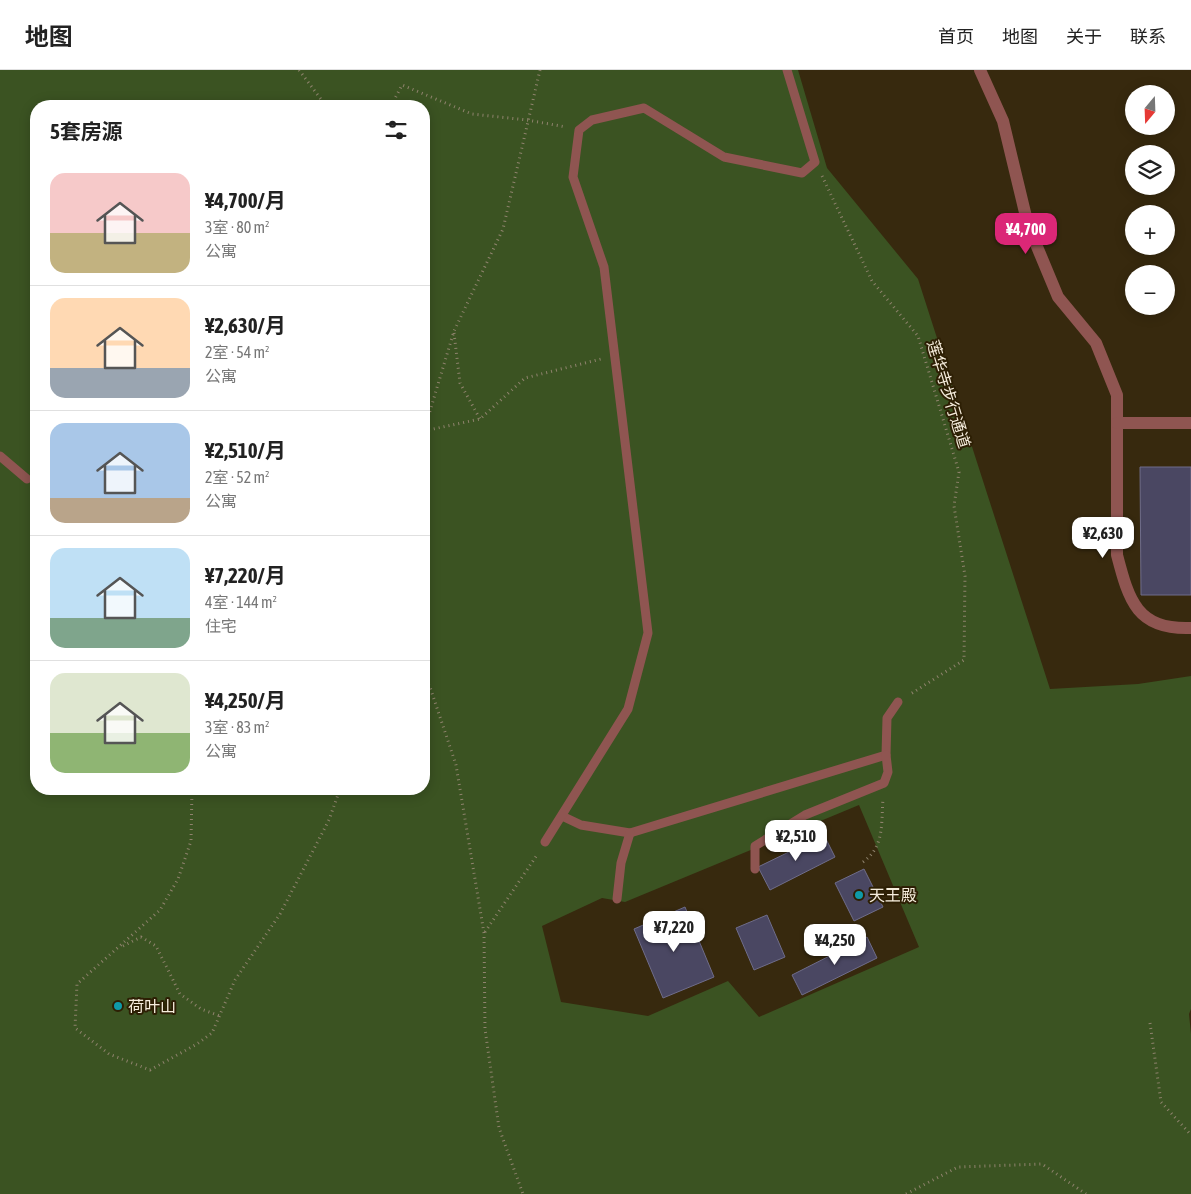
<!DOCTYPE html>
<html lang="zh">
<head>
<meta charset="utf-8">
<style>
  body { margin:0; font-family:"Asap Condensed","Noto Sans SC",sans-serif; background:#f6f6f6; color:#222; height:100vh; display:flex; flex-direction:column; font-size:19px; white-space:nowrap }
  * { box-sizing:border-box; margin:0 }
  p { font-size:16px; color:#767676 }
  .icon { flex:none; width:28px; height:28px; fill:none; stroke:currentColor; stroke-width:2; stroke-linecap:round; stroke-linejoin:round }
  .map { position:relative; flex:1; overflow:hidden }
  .sheet { position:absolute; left:30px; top:30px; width:400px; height:695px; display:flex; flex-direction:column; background:#fff; border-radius:20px; box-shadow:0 2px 12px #0003 }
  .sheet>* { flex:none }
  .needle { width:32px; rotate:199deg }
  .fabs { position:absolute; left:1125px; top:15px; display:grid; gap:10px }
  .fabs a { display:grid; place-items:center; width:50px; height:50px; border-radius:50%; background:#fff; box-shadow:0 2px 12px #0003; font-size:25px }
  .price { position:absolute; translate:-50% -42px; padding:0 11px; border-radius:10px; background:#fff; color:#222; font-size:16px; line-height:32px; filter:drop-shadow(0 1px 2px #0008) }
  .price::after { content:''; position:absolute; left:50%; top:30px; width:15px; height:11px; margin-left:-8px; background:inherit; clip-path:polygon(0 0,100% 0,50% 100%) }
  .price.current { background:#db2777; color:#fff }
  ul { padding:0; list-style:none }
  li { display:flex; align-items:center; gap:15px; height:125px; padding:0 20px }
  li+li { border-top:1px solid #e0e0e0 }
  li span { display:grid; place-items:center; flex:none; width:140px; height:100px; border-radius:15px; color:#555 }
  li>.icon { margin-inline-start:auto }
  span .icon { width:60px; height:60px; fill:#fffc; stroke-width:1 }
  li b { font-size:21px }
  h2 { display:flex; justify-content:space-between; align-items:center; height:60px; padding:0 20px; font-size:21px }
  header { display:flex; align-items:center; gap:30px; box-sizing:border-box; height:70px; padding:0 25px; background:#fff; border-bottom:1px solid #e0e0e0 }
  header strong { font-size:24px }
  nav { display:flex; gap:28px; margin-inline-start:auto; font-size:18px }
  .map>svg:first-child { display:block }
</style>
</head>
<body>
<header>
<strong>地图</strong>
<nav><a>首页</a><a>地图</a><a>关于</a><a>联系</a></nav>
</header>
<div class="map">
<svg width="1191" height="1124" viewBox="0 0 1191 1124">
  <rect width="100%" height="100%" fill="#37290e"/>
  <path fill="#3b5322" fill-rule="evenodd" d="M0,0h798l29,98 91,111 132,410 88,-5 53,-8v333l-2,5 2,20v160h-1191zM36,36h388v683h-388zM859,735l60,142 -160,70 -31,-36 -80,35 -87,-14 -19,-76 60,-28 23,4z"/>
  <g fill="#4a4762" stroke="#6f6d8a">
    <polygon points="1140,397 1191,397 1191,525 1141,525"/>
    <polygon points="824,765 835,787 770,820 758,797"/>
    <polygon points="864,799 883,837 854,851 835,813"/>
    <polygon points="685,837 714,907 663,928 634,859"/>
    <polygon points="767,845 785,887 754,900 736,858"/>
    <polygon points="867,867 877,888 802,925 792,905"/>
  </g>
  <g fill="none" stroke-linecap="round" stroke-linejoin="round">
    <g stroke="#8f836d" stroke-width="3" stroke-dasharray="1 4" stroke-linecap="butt">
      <polyline points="299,0 326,36"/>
      <polyline points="391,36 402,15 472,44 527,50 566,57"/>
      <polyline points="822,106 872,211 918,266 959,402 954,436 965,506 964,590 909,625"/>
      <polyline points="454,263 460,313 480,349"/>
      <polyline points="424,361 454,261 503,159 540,0"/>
      <polyline points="424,361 480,349 525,308 601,289"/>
      <polyline points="424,605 430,617 456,695 484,863 485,959 499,1058 523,1124"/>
      <polyline points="192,719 191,771 178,809 160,840 77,914 75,958 109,984 150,1000 197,974 212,963 235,910 280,844 329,750 340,719"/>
      <path d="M863,792c22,-16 18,-39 20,-63"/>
      <polyline points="485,862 537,785"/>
      <polyline points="123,876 141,867 156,876 180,924 201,939 220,946"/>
      <polyline points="1150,953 1161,1032 1191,1065"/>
      <polyline points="906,1124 958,1097 1042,1094 1086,1124"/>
    </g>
    <g stroke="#8f5551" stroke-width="9">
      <polyline points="0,386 27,409"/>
      <polyline points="562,746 581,755 630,763 886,685 887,648 898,632"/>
      <polyline points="545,772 628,639 648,563 604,197 573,107 579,60 592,50 644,38 724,87 802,103 815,92 787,0"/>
      <polyline points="755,799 755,776 805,745 884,713 888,702 886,685"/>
      <polyline points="617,829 621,793 630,763"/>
    </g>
    <g stroke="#8f5551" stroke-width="12">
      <path d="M980,0l23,51 25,104 30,72 38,46 21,52v160c12,46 20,75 74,73"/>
      <polyline points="1117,353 1191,353"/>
    </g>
  </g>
  <g fill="#0f9aa8" stroke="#2d1f04" stroke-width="2">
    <circle cx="859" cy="825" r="5"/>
    <circle cx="118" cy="936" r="5"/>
  </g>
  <g text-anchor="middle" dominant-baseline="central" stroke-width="4" stroke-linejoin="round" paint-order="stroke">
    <g font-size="16" fill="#f6eddd" stroke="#2d1f04">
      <text transform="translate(949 324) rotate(73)">莲华寺步行通道</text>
    </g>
    <g font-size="16" fill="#f6eddd" stroke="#2d1f04" text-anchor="start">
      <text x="869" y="825">天王殿</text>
      <text x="128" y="936">荷叶山</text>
    </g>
  </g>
</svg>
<div class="fabs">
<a><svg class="needle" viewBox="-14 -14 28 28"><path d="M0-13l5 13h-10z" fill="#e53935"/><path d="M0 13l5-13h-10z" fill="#767676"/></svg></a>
<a><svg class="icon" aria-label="layers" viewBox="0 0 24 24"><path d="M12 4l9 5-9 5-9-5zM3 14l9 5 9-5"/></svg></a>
<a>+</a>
<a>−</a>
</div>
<b class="price current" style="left:1026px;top:185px">¥4,700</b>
<b class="price" style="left:1103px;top:489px">¥2,630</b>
<b class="price" style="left:796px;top:792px">¥2,510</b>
<b class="price" style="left:674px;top:883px">¥7,220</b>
<b class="price" style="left:835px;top:896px">¥4,250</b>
<section class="sheet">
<h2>5套房源<svg class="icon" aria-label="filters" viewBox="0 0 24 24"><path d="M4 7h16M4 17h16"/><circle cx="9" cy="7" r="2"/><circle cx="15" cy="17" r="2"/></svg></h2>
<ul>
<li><span style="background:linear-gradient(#f6c9c9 60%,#c2b280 0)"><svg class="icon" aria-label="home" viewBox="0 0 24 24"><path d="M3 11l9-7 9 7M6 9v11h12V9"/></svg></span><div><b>¥4,700/月</b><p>3室 · 80 m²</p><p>公寓</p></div></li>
<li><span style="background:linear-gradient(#ffd9b3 70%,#9aa5b1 0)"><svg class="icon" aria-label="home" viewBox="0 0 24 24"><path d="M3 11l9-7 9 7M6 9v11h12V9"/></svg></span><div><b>¥2,630/月</b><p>2室 · 54 m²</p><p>公寓</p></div></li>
<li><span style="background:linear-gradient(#a9c7e8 75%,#b9a48a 0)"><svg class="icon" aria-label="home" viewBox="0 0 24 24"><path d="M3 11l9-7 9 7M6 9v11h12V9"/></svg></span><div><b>¥2,510/月</b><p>2室 · 52 m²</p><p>公寓</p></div></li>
<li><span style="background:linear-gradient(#bfe0f5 70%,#7fa58c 0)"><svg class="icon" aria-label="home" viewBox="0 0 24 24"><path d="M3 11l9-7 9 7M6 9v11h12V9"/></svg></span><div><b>¥7,220/月</b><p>4室 · 144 m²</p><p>住宅</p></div></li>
<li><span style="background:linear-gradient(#dfe7d0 60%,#8fb573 0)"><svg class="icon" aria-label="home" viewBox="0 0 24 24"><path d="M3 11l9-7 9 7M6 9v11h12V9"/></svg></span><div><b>¥4,250/月</b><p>3室 · 83 m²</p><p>公寓</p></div></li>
</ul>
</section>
</div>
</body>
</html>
